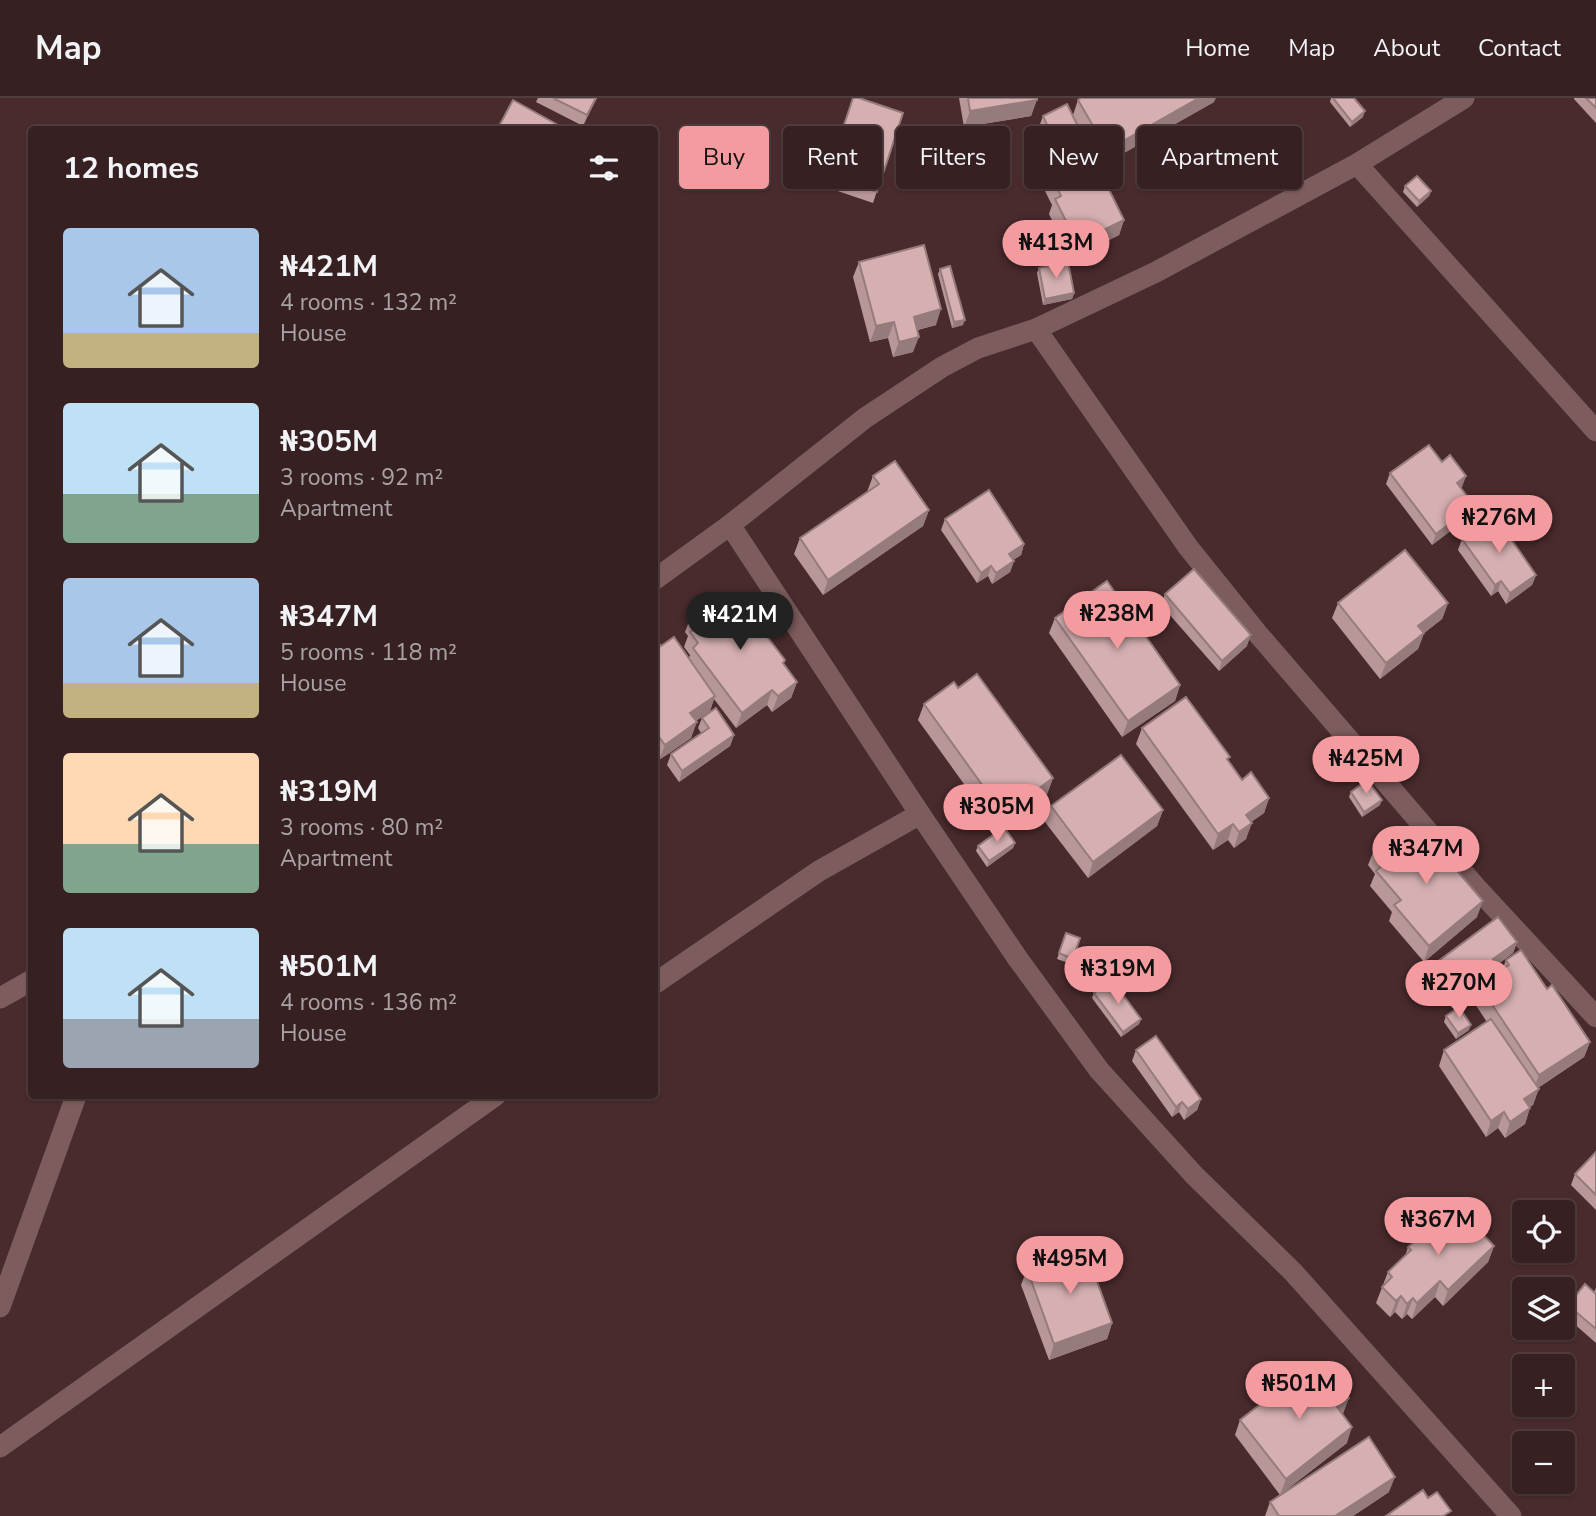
<!DOCTYPE html>
<html lang="en">
<head>
<meta charset="utf-8">
<style>
  body { margin:0; font-family:"Nunito Sans",sans-serif; background:#422d2f; color:#f1f3f6; height:100vh; display:flex; flex-direction:column; font-size:26px; white-space:nowrap }
  * { box-sizing:border-box; margin:0 }
  p { font-size:23px; color:#aaa3a5 }
  .icon { flex:none; width:38px; height:38px; fill:none; stroke:currentColor; stroke-width:2; stroke-linecap:round; stroke-linejoin:round }
  .map { position:relative; flex:1; overflow:hidden }
  .side { position:absolute; left:28px; top:28px; width:630px; height:973px; display:flex; flex-direction:column; background:#372022; border-radius:7px; box-shadow:0 2px 5px #0004,0 0 0 2px #513e40 }
  .side>* { flex:none }
  .guide { position:absolute; left:679px; top:28px; width:665px; height:63px; display:flex; gap:14px }
  .controls { position:absolute; left:1512px; top:1102px; display:grid; gap:14px }
  .controls a { display:grid; place-items:center; width:63px; height:63px; border-radius:7px; background:#372022; box-shadow:0 2px 5px #0004,0 0 0 2px #513e40; font-size:35px }
  .price { position:absolute; translate:-50% -60px; padding:0 16px; border-radius:24px; background:#f49b9f; color:#111; font-size:23px; line-height:46px; filter:drop-shadow(0 2px 4px #0008) }
  .price::after { content:''; position:absolute; left:50%; top:42px; width:21px; height:16px; margin-left:-10px; background:inherit; clip-path:polygon(0 0,100% 0,50% 100%) }
  .price.active { background:#222; color:#fff }
  ul { padding:0; list-style:none }
  li { display:flex; align-items:center; gap:21px; height:175px; padding:0 35px }
  li span { display:grid; place-items:center; flex:none; width:196px; height:140px; border-radius:7px; color:#555 }
  li>.icon { margin-inline-start:auto }
  span .icon { width:84px; height:84px; fill:#fffc; stroke-width:1 }
  li b { font-size:30px }
  h2 { display:flex; justify-content:space-between; align-items:center; height:84px; padding:0 35px; font-size:30px }
  .tag { padding:0 24px; border-radius:7px; background:#372022; box-shadow:0 2px 5px #0004,0 0 0 2px #513e40; font-size:24px; line-height:63px }
  .tag.active { background:#f49b9f; color:#111 }
  header { display:flex; align-items:center; gap:42px; box-sizing:border-box; height:98px; padding:0 35px; background:#372022; border-bottom:2px solid #513e40 }
  header strong { font-size:33px }
  nav { display:flex; gap:38px; margin-inline-start:auto; font-size:24px }
  .map>svg:first-child { display:block }
</style>
</head>
<body>
<header>
<strong>Map</strong>
<nav><a>Home</a><a>Map</a><a>About</a><a>Contact</a></nav>
</header>
<div class="map">
<svg width="1596" height="1418" viewBox="0 0 1596 1418">
  <rect width="100%" height="100%" fill="#492b2d"/>
  <g fill="none" stroke-linecap="round" stroke-linejoin="round">
    <g stroke="#7d5c5d" stroke-width="21">
      <polyline points="1357,66 1596,333"/>
      <polyline points="1036,231 1188,449 1258,536 1475,788 1596,919"/>
      <polyline points="730,427 920,716 1018,861 1099,972 1194,1077 1293,1174 1511,1418"/>
      <polyline points="654,482 730,427 865,320 942,269 978,250 1036,231 1156,174 1357,66 1464,0"/>
      <polyline points="654,886 819,773 920,716"/>
      <polyline points="0,900 32,882"/>
      <polyline points="0,1209 76,998"/>
      <polyline points="0,1349 495,998"/>
    </g>
  </g>
  <g fill="#b89798">
    <polygon points="538,0 596,0 583,28 536,4"/>
    <polygon points="853,0 903,15 873,105 823,88"/>
    <polygon points="959,0 1037,0 1031,18 964,29"/>
    <polygon points="1331,0 1354,0 1363,19 1350,29 1330,4"/>
    <polygon points="1574,0 1596,0 1596,25 1574,1"/>
    <polygon points="1078,2 1214,4 1101,68 1074,20 1124,122 1119,137 1071,161 1049,116 1052,107 1042,87 1048,71 1054,68 1037,34 1043,18 1073,17"/>
    <polygon points="1405,88 1431,93 1429,98 1417,109 1403,94"/>
    <polygon points="859,164 936,227 918,232 913,254 893,259 888,240 870,244 853,179"/>
    <polygon points="1039,170 1074,195 1072,201 1043,207 1037,175"/>
    <polygon points="940,171 963,227 952,230 938,176"/>
    <polygon points="1442,364 1466,378 1461,390 1474,407 1470,418 1432,447 1386,386 1390,375"/>
    <polygon points="873,378 929,412 923,428 823,497 794,456 800,440 867,394"/>
    <polygon points="945,421 1024,446 1021,457 1013,462 1014,463 1010,474 992,486 988,478 977,485 941,432"/>
    <polygon points="1462,441 1536,477 1532,487 1506,506 1498,493 1491,498 1458,452"/>
    <polygon points="1165,496 1247,548 1219,573 1161,507"/>
    <polygon points="1338,505 1448,505 1442,521 1424,535 1418,551 1380,581 1332,520"/>
    <polygon points="721,510 762,532 784,566 797,584 791,600 772,614 767,607 736,630 714,601 710,613 696,623 691,640 659,662 654,656 654,546 689,560 690,557 684,549 688,538 685,534 691,518"/>
    <polygon points="1055,520 1180,587 1175,603 1122,639 1049,535"/>
    <polygon points="958,590 1053,680 1047,696 997,732 918,622 924,606"/>
    <polygon points="702,620 734,637 730,648 679,684 667,667 671,656 701,635 698,630"/>
    <polygon points="1142,630 1228,663 1242,682 1269,700 1264,715 1251,724 1246,741 1234,750 1228,742 1213,752 1136,646"/>
    <polygon points="1351,694 1380,707 1362,719 1349,699"/>
    <polygon points="1051,708 1163,712 1157,728 1088,780 1045,724"/>
    <polygon points="1015,745 1013,750 987,769 976,753 978,748"/>
    <polygon points="1406,748 1477,819 1424,864 1389,823 1392,814 1370,788 1375,776 1368,767 1374,752"/>
    <polygon points="1066,835 1080,840 1071,866 1057,861"/>
    <polygon points="1517,844 1513,855 1497,867 1496,876 1502,872 1506,862 1547,891 1590,944 1584,959 1538,990 1533,1007 1530,1009 1525,1026 1505,1040 1498,1030 1486,1039 1439,968 1444,952 1487,924 1473,903 1477,892 1452,910 1429,877 1433,867"/>
    <polygon points="1094,895 1141,921 1139,926 1121,939 1092,900"/>
    <polygon points="1446,918 1469,932 1456,941 1444,924"/>
    <polygon points="1136,952 1201,1001 1197,1012 1184,1022 1179,1014 1172,1019 1132,963"/>
    <polygon points="1596,1054 1596,1112 1571,1087 1575,1076"/>
    <polygon points="1494,1148 1488,1164 1443,1208 1435,1199 1412,1221 1407,1216 1402,1221 1395,1214 1390,1219 1376,1205 1388,1174 1405,1159 1408,1149"/>
    <polygon points="1027,1171 1112,1225 1107,1241 1049,1262 1021,1187"/>
    <polygon points="1596,1190 1596,1245 1564,1217 1568,1207 1594,1194"/>
    <polygon points="1343,1316 1347,1345 1280,1397 1235,1337 1240,1322"/>
    <polygon points="1389,1394 1353,1418 1265,1418 1270,1404"/>
  </g>
  <g fill="#967b7c">
    <polygon points="596,0 597,0 583,28 587,17"/>
    <polygon points="1199,0 1216,0 1214,4 1101,68 1107,52"/>
    <polygon points="1037,2 1031,18 964,29 970,13"/>
    <polygon points="1365,13 1363,19 1350,29 1352,24"/>
    <polygon points="1431,93 1429,98 1417,109 1419,103"/>
    <polygon points="1124,122 1119,137 1071,161 1077,145"/>
    <polygon points="1074,195 1072,201 1043,207 1045,201"/>
    <polygon points="941,211 936,227 908,234 914,219"/>
    <polygon points="965,222 963,227 952,230 954,224"/>
    <polygon points="894,224 888,240 870,244 876,228"/>
    <polygon points="919,239 913,254 893,259 899,244"/>
    <polygon points="1466,378 1462,389 1453,395 1457,385"/>
    <polygon points="1474,407 1470,418 1432,447 1436,436"/>
    <polygon points="929,412 923,428 823,497 828,482"/>
    <polygon points="1024,446 1021,457 1005,467 1009,456"/>
    <polygon points="1014,463 1010,474 992,486 996,475"/>
    <polygon points="991,468 988,478 977,485 981,475"/>
    <polygon points="1536,477 1532,487 1506,506 1510,495"/>
    <polygon points="1501,483 1498,493 1491,498 1495,487"/>
    <polygon points="1448,505 1442,521 1413,544 1418,528"/>
    <polygon points="1424,535 1418,551 1380,581 1386,565"/>
    <polygon points="1251,537 1247,548 1219,573 1222,563"/>
    <polygon points="797,584 791,600 772,614 778,598"/>
    <polygon points="1180,587 1175,603 1122,639 1128,623"/>
    <polygon points="772,592 767,607 736,630 742,615"/>
    <polygon points="715,598 710,613 684,631 690,615"/>
    <polygon points="697,624 691,640 659,662 665,647"/>
    <polygon points="734,637 730,648 679,684 682,673"/>
    <polygon points="1053,680 1047,696 997,732 1003,716"/>
    <polygon points="1269,700 1264,715 1240,732 1246,717"/>
    <polygon points="1382,702 1380,707 1362,719 1364,714"/>
    <polygon points="1163,712 1157,728 1088,780 1093,764"/>
    <polygon points="1252,725 1246,741 1234,750 1239,734"/>
    <polygon points="1233,726 1228,742 1213,752 1218,736"/>
    <polygon points="1015,745 1013,750 987,769 989,763"/>
    <polygon points="1483,803 1477,819 1424,864 1429,848"/>
    <polygon points="1517,844 1513,855 1489,872 1493,861"/>
    <polygon points="1498,869 1494,880 1479,887 1477,892 1452,910 1456,899"/>
    <polygon points="1141,921 1139,926 1121,939 1123,934"/>
    <polygon points="1471,927 1469,932 1456,941 1458,935"/>
    <polygon points="1590,944 1584,959 1533,993 1539,977"/>
    <polygon points="1539,991 1533,1007 1518,1016 1524,1001"/>
    <polygon points="1201,1001 1197,1012 1184,1022 1188,1011"/>
    <polygon points="1182,1004 1179,1014 1172,1019 1176,1009"/>
    <polygon points="1530,1010 1525,1026 1505,1040 1510,1024"/>
    <polygon points="1504,1014 1498,1030 1486,1039 1491,1023"/>
    <polygon points="1494,1148 1488,1164 1443,1208 1448,1192"/>
    <polygon points="1440,1183 1435,1199 1412,1221 1417,1205"/>
    <polygon points="1401,1198 1395,1214 1390,1219 1396,1203"/>
    <polygon points="1413,1200 1407,1216 1402,1221 1407,1206"/>
    <polygon points="1112,1225 1107,1241 1049,1262 1054,1246"/>
    <polygon points="1349,1300 1343,1316 1331,1325 1337,1309"/>
    <polygon points="1352,1329 1347,1345 1280,1397 1286,1381"/>
    <polygon points="1395,1379 1389,1394 1353,1418 1335,1418"/>
  </g>
  <g fill="#d6b0b1" stroke="#967b7c" stroke-width="2">
    <polygon points="553,0 596,0 587,17"/>
    <polygon points="853,0 859,0 903,15 877,94 827,78"/>
    <polygon points="968,0 1037,0 1037,2 970,13"/>
    <polygon points="1081,0 1199,0 1107,52 1078,2"/>
    <polygon points="1333,0 1354,0 1365,13 1352,24"/>
    <polygon points="1586,0 1596,0 1596,10"/>
    <polygon points="513,2 567,32 497,32"/>
    <polygon points="1067,6 1124,122 1077,145 1055,101 1061,98 1048,71 1064,63 1043,18"/>
    <polygon points="1417,78 1431,93 1419,103 1405,88"/>
    <polygon points="924,147 941,211 914,219 919,239 899,244 894,224 876,228 859,164"/>
    <polygon points="1068,164 1074,195 1045,201 1039,170"/>
    <polygon points="950,168 965,222 954,224 940,171"/>
    <polygon points="1429,347 1442,364 1450,357 1466,378 1457,385 1474,407 1436,436 1390,375"/>
    <polygon points="895,363 929,412 828,482 800,440 879,386 873,378"/>
    <polygon points="989,392 1024,446 1009,456 1014,463 996,475 991,468 981,475 945,421"/>
    <polygon points="1495,418 1536,477 1510,495 1501,483 1495,487 1462,441"/>
    <polygon points="1405,452 1448,505 1418,528 1424,535 1386,565 1338,505"/>
    <polygon points="1194,471 1251,537 1222,563 1165,496"/>
    <polygon points="1107,483 1180,587 1128,623 1055,520"/>
    <polygon points="744,496 765,523 759,528 785,562 783,565 797,584 778,598 772,592 742,615 693,550 698,545 690,534 699,527 691,518 714,501 721,510"/>
    <polygon points="674,539 715,598 690,615 697,624 665,647 654,632 654,546 658,544 661,548"/>
    <polygon points="977,576 1053,680 1003,716 924,606 954,584 958,590"/>
    <polygon points="1186,599 1230,659 1227,661 1242,682 1251,674 1269,700 1246,717 1252,725 1239,734 1233,726 1218,736 1142,630"/>
    <polygon points="716,610 734,637 682,673 671,656 709,630 702,620"/>
    <polygon points="1121,657 1163,712 1093,764 1051,708"/>
    <polygon points="1367,682 1382,702 1364,714 1351,694"/>
    <polygon points="1004,729 1015,745 989,763 978,748"/>
    <polygon points="1423,733 1483,803 1429,848 1394,807 1401,802 1376,773 1385,765 1374,752 1395,734 1406,748"/>
    <polygon points="1498,819 1517,844 1493,861 1498,869 1456,899 1433,867"/>
    <polygon points="1066,835 1080,840 1073,861 1059,855"/>
    <polygon points="1521,852 1547,891 1552,887 1590,944 1539,977 1479,887 1509,867 1506,862"/>
    <polygon points="1112,882 1141,921 1123,934 1094,895"/>
    <polygon points="1459,909 1471,927 1458,935 1446,918"/>
    <polygon points="1491,921 1539,991 1524,1001 1530,1010 1510,1024 1504,1014 1491,1023 1444,952"/>
    <polygon points="1156,938 1201,1001 1188,1011 1182,1004 1176,1009 1136,952"/>
    <polygon points="1596,1054 1596,1097 1575,1076"/>
    <polygon points="1454,1106 1494,1148 1448,1192 1440,1183 1417,1205 1413,1200 1407,1206 1401,1198 1396,1203 1382,1189 1392,1179 1388,1174 1411,1152 1408,1149"/>
    <polygon points="1085,1150 1112,1225 1054,1246 1027,1171"/>
    <polygon points="1585,1186 1596,1196 1596,1231 1568,1207"/>
    <polygon points="1307,1270 1316,1282 1328,1272 1349,1300 1337,1309 1352,1329 1286,1381 1240,1322"/>
    <polygon points="1369,1339 1395,1379 1335,1418 1279,1418 1270,1404"/>
    <polygon points="1423,1392 1428,1400 1437,1394 1451,1413 1443,1418 1386,1418"/>
  </g>
</svg>
<div class="controls">
<a><svg class="icon" aria-label="locate" viewBox="0 0 24 24"><circle cx="12" cy="12" r="6"/><path d="M12 2v4M12 18v4M2 12h4M18 12h4"/></svg></a>
<a><svg class="icon" aria-label="layers" viewBox="0 0 24 24"><path d="M12 4l9 5-9 5-9-5zM3 14l9 5 9-5"/></svg></a>
<a>+</a>
<a>−</a>
</div>
<b class="price" style="left:1056px;top:182px">₦413M</b>
<b class="price" style="left:1499px;top:457px">₦276M</b>
<b class="price" style="left:1117px;top:553px">₦238M</b>
<b class="price active" style="left:740px;top:554px">₦421M</b>
<b class="price" style="left:1366px;top:698px">₦425M</b>
<b class="price" style="left:997px;top:746px">₦305M</b>
<b class="price" style="left:1426px;top:788px">₦347M</b>
<b class="price" style="left:1118px;top:908px">₦319M</b>
<b class="price" style="left:1459px;top:922px">₦270M</b>
<b class="price" style="left:1438px;top:1159px">₦367M</b>
<b class="price" style="left:1070px;top:1198px">₦495M</b>
<b class="price" style="left:1299px;top:1323px">₦501M</b>
<div class="guide">
<a class="tag active">Buy</a>
<a class="tag">Rent</a>
<a class="tag">Filters</a>
<a class="tag">New</a>
<a class="tag">Apartment</a>
</div>
<section class="side">
<h2>12 homes<svg class="icon" aria-label="filters" viewBox="0 0 24 24"><path d="M4 7h16M4 17h16"/><circle cx="9" cy="7" r="2"/><circle cx="15" cy="17" r="2"/></svg></h2>
<ul>
<li><span style="background:linear-gradient(#a9c7e8 75%,#c2b280 0)"><svg class="icon" aria-label="home" viewBox="0 0 24 24"><path d="M3 11l9-7 9 7M6 9v11h12V9"/></svg></span><div><b>₦421M</b><p>4 rooms · 132 m²</p><p>House</p></div></li>
<li><span style="background:linear-gradient(#bfe0f5 65%,#7fa58c 0)"><svg class="icon" aria-label="home" viewBox="0 0 24 24"><path d="M3 11l9-7 9 7M6 9v11h12V9"/></svg></span><div><b>₦305M</b><p>3 rooms · 92 m²</p><p>Apartment</p></div></li>
<li><span style="background:linear-gradient(#a9c7e8 75%,#c2b280 0)"><svg class="icon" aria-label="home" viewBox="0 0 24 24"><path d="M3 11l9-7 9 7M6 9v11h12V9"/></svg></span><div><b>₦347M</b><p>5 rooms · 118 m²</p><p>House</p></div></li>
<li><span style="background:linear-gradient(#ffd9b3 65%,#7fa58c 0)"><svg class="icon" aria-label="home" viewBox="0 0 24 24"><path d="M3 11l9-7 9 7M6 9v11h12V9"/></svg></span><div><b>₦319M</b><p>3 rooms · 80 m²</p><p>Apartment</p></div></li>
<li><span style="background:linear-gradient(#bfe0f5 65%,#9aa5b1 0)"><svg class="icon" aria-label="home" viewBox="0 0 24 24"><path d="M3 11l9-7 9 7M6 9v11h12V9"/></svg></span><div><b>₦501M</b><p>4 rooms · 136 m²</p><p>House</p></div></li>
</ul>
</section>
</div>
</body>
</html>
